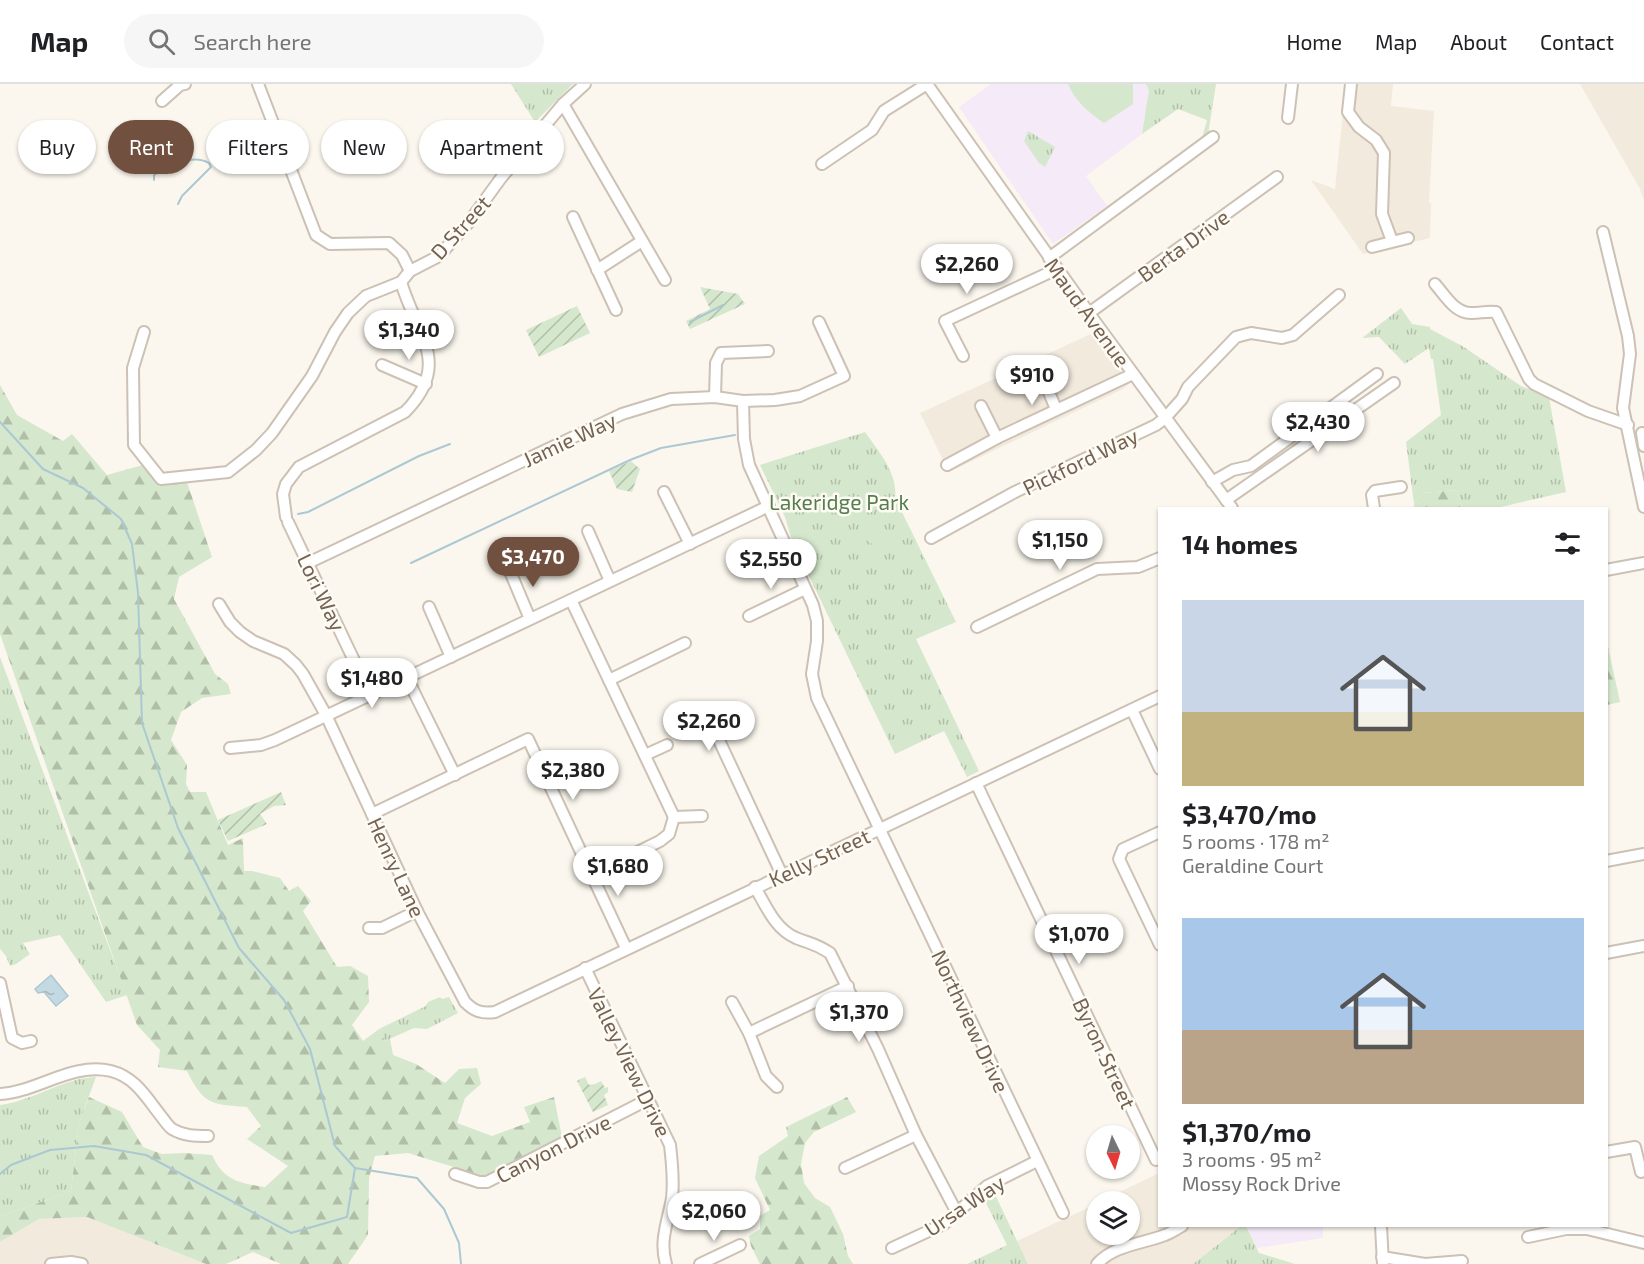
<!DOCTYPE html>
<html lang="en">
<head>
<meta charset="utf-8">
<style>
  body { margin:0; font-family:"Exo 2",sans-serif; background:#f6f6f6; color:#202124; height:100vh; display:flex; flex-direction:column; font-size:22px; white-space:nowrap }
  * { box-sizing:border-box; margin:0 }
  p { font-size:20px; color:#757577 }
  .icon { flex:none; width:33px; height:33px; fill:none; stroke:currentColor; stroke-width:2; stroke-linecap:round; stroke-linejoin:round }
  .map { position:relative; flex:1; overflow:hidden }
  .panel { position:absolute; left:1158px; top:423px; width:450px; height:720px; display:flex; flex-direction:column; background:#fff; border-radius:0px; box-shadow:0 2px 4px #0004 }
  .panel>* { flex:none }
  .guide { position:absolute; left:18px; top:36px; width:570px; height:54px; display:flex; gap:12px }
  .needle { width:39px; rotate:175deg }
  .buttons { position:absolute; left:1086px; top:1041px; display:grid; gap:12px }
  .buttons a { display:grid; place-items:center; width:54px; height:54px; border-radius:50%; background:#fff; box-shadow:0 2px 4px #0004; font-size:30px }
  .price { position:absolute; translate:-50% -51px; padding:0 14px; border-radius:21px; background:#fff; color:#222; font-size:20px; line-height:39px; filter:drop-shadow(0 2px 3px #0008) }
  .price::after { content:''; position:absolute; left:50%; top:36px; width:18px; height:14px; margin-left:-9px; background:inherit; clip-path:polygon(0 0,100% 0,50% 100%) }
  .price.current { background:#715040; color:#fff }
  ul { padding:0; list-style:none }
  li { display:grid; align-content:center; gap:12px; height:318px; padding:0 24px }
  li span { display:grid; place-items:center; height:186px; border-radius:0px; color:#555 }
  li>.icon { margin-inline-start:auto }
  span .icon { width:108px; height:108px; fill:#fffc; stroke-width:1 }
  li b { font-size:26px }
  h2 { display:flex; justify-content:space-between; align-items:center; height:72px; padding:0 24px; font-size:26px }
  .tag { padding:0 21px; border-radius:27px; background:#fff; box-shadow:0 2px 4px #0004; font-size:21px; line-height:54px }
  .tag.current { background:#715040; color:#fff }
  header { display:flex; align-items:center; gap:36px; box-sizing:border-box; height:84px; padding:0 30px; background:#fff; border-bottom:2px solid #e0e0e0 }
  header strong { font-size:28px }
  nav { display:flex; gap:33px; margin-inline-start:auto; font-size:21px }
  .search { width:420px; height:54px; background:#f6f6f6; display:flex; align-items:center; gap:15px; box-sizing:border-box; padding:0 21px; border-radius:33px; color:#757577; font-size:22px }
  .map>svg:first-child { display:block }
</style>
</head>
<body>
<header>
<strong>Map</strong>
<div class="search"><svg class="icon" aria-label="search" viewBox="0 0 24 24"><circle cx="10" cy="10" r="6"/><path d="M15 15l6 6"/></svg>Search here</div>
<nav><a>Home</a><a>Map</a><a>About</a><a>Contact</a></nav>
</header>
<div class="map">
<svg width="1644" height="1180" viewBox="0 0 1644 1180">
  <defs>
    <pattern id="grass-tufts" width="24" height="20" patternUnits="userSpaceOnUse" patternTransform="scale(1.5)"><rect width="24" height="20" fill="#d5e7cd"/><path d="M3 7l-1-3M5 7V3M7 7l1-3M15 17l-1-3M17 17v-4M19 17l1-3" fill="none" stroke="#b1bfa9"/></pattern>
    <pattern id="forest-firs" width="22" height="20" patternUnits="userSpaceOnUse" patternTransform="scale(1.5)"><rect width="22" height="20" fill="#d5e7cd"/><path d="M5 1l3.5 6h-7zM16 11l3.5 6h-7z" fill="#b1bfa9"/></pattern>
    <pattern id="garden-furrows" width="10" height="10" patternUnits="userSpaceOnUse" patternTransform="scale(1.5)"><rect width="10" height="10" fill="#d5e7cd"/><path d="M-1 1l2-2M0 10L10 0M9 11l2-2" fill="none" stroke="#b1bfa9"/></pattern>
    <pattern id="water-ripples" width="26" height="14" patternUnits="userSpaceOnUse" patternTransform="scale(1.5)"><rect width="26" height="14" fill="#c4dae3"/><path d="M2 4q2-2 4 0t4 0M15 11q2-2 4 0t4 0" fill="none" stroke="#a4b4bb"/></pattern>
  </defs>
  <rect width="100%" height="100%" fill="#fbf7ee"/>
  <g fill="#f2eadd">
    <polygon points="1346,0 1393,0 1391,22 1434,27 1429,119 1431,119 1430,154 1363,170 1311,96 1335,105"/>
    <polygon points="1580,0 1644,0 1644,116 1639,103"/>
    <polygon points="1093,249 1129,300 1123,305 949,388 920,329"/>
    <polygon points="1159,1089 1160,1142 1241,1142 1193,1180 1028,1180 1017,1157 1096,1120 1096,1150 1130,1150 1130,1118 1101,1117"/>
    <polygon points="87,1133 206,1180 0,1180 0,1158 39,1135"/>
  </g>
  <g fill="#f4eaf8">
    <polygon points="991,0 1146,0 1149,5 1142,50 1086,92 1107,122 1053,160 959,23"/>
    <polygon points="1246,1142 1323,1142 1323,1154 1257,1164"/>
  </g>
  <g fill="url(#grass-tufts)">
    <polygon points="511,0 573,0 535,38"/>
    <polygon points="1146,0 1216,0 1208,51 1202,54 1207,36 1178,25 1142,50 1149,6"/>
    <polygon points="1028,47 1055,63 1045,83 1039,79 1024,57"/>
    <polygon points="1401,224 1412,240 1430,243 1430,245 1464,263 1521,302 1549,313 1566,408 1496,424 1462,424 1457,406 1422,409 1414,420 1406,358 1441,331 1433,275 1431,275 1429,264 1405,280 1379,253 1362,254"/>
    <path d="M865,348c14,20 33,41 30,66l61,124 -40,17 63,132 -12,6 -23,-46 -49,23 -103,-213 -7,-24 -25,-52z"/>
    <polygon points="0,573 127,911 106,918 60,851 23,859 30,870 16,880 10,882 6,872 0,865"/>
    <polygon points="440,913 442,915 449,913 458,929 427,945 414,944 385,957 379,945 426,922 428,918"/>
    <path d="M96,993l-17,46 -8,68 -71,26v-112c33,-4 63,-27 96,-28z"/>
    <polygon points="992,1104 1028,1180 967,1180 1007,1161 982,1111"/>
    <polygon points="1241,1142 1246,1142 1259,1169 1295,1180 1193,1180"/>
  </g>
  <g fill="url(#forest-firs)">
    <path d="M0,301l17,30 46,26 9,-7 35,41 36,-10 15,17 28,-3 26,78 -33,20 -5,22 41,75 13,10 3,10 -29,4 -21,14 -10,28 16,25 -1,19 4,8h16l22,53 15,-7 1,33h8l28,7 9,13 9,-5 13,15 -8,10 34,56 13,-1 18,10 1,26 -17,23 11,16 16,-12 6,12 5,-2 3,16 23,9 29,19 14,-14 18,-1 4,16 -16,14 -8,25 35,13 38,-14 -6,-15 30,-10 8,40 -76,40 -78,-24 -33,3 -6,22 -1,57 -20,29h-67l-28,-12 -27,12h-20l-119,-47 -48,2 -39,23v-25l71,-26 8,-68 10,-26 33,15 21,35 19,7 22,-1 28,2c12,26 27,28 53,32l23,-21 -41,-27 14,-13 -14,-19c-37,-3 -43,-2 -60,-36l-29,-4 2,-17 -23,-25 -137,-391z"/>
    <polygon points="1457,406 1462,424 1414,424 1414,420 1422,409"/>
    <polygon points="1607,558 1620,618 1607,621 1606,621"/>
    <polygon points="847,1013 856,1028 814,1048 805,1059 801,1080 804,1099 815,1114 830,1123 843,1150 848,1172 853,1180 760,1180 751,1162 749,1152 760,1145 760,1132 770,1126 755,1094 759,1072 788,1052 786,1043"/>
  </g>
  <g fill="url(#garden-furrows)">
    <polygon points="700,203 738,210 745,220 690,245 686,237 710,225"/>
    <polygon points="577,222 590,249 539,273 526,246"/>
    <polygon points="631,377 640,385 632,408 617,405 609,387"/>
    <polygon points="281,708 286,721 274,722 260,730 267,740 228,757 218,736"/>
    <polygon points="585,993 589,1001 595,1000 601,997 605,1004 608,1003 608,1008 604,1011 608,1021 593,1028 577,997"/>
  </g>
  <g fill="#d5e7cd">
    <path d="M1068,0h65v20l-29,19c-16,-11 -28,-21 -36,-39z"/>
    <polygon points="874,442 894,454 885,468 866,456"/>
  </g>
  <polygon fill="url(#water-ripples)" stroke="#abc8d3" stroke-width="1.5" points="51,891 68,912 56,922 44,908 38,909 35,905"/>
  <g fill="none" stroke-linecap="round" stroke-linejoin="round">
    <g stroke="#abc8d3" stroke-width="2">
      <path d="M154,96v-5c15,-9 38,-22 55,-12l2,4 -29,29 -4,8"/>
      <polyline points="690,238 723,221"/>
      <polyline points="0,338 43,385 83,404 121,435 132,460 138,509 142,639 178,744 239,864 284,916 310,965 335,1062 355,1084 417,1094 444,1125 459,1159 461,1180"/>
      <polyline points="298,430 308,428 419,372 450,360"/>
      <polyline points="411,479 630,376 661,364 735,351"/>
      <polyline points="0,1090 11,1081 50,1066 94,1062 146,1071 291,1149 347,1133 355,1084"/>
    </g>
    <g stroke="#ccc1b4" stroke-width="14">
      <g id="minor">
        <polyline points="258,0 316,151 330,160 389,159 402,171 410,187"/>
        <polyline points="1351,0 1348,28 1359,43 1376,56 1384,69 1382,130 1392,157"/>
        <polyline points="162,17 180,1 185,0"/>
        <polyline points="563,20 665,196"/>
        <polyline points="1288,34 1292,0"/>
        <polyline points="822,80 872,46 884,27 927,0 1096,239 1232,424"/>
        <polyline points="573,133 616,226"/>
        <polyline points="1603,148 1628,252 1630,270 1623,324 1644,423"/>
        <polyline points="1372,163 1408,154"/>
        <polyline points="1049,174 1213,53"/>
        <polyline points="597,186 642,157"/>
        <path d="M1435,200c10,11 20,30 37,29 8,0 15,-2 24,-1l33,67 5,5 54,27 40,14"/>
        <polyline points="1089,229 1277,93"/>
        <polyline points="144,248 133,284 134,361 161,395 228,388 256,366 272,349 312,292 335,248 348,229 366,212 401,198 410,187 439,172 469,138 501,94 563,20 585,0"/>
        <polyline points="963,272 945,237 1057,185"/>
        <polyline points="382,281 426,300"/>
        <polyline points="1043,294 1056,325"/>
        <polyline points="715,313 716,279 721,269 768,267"/>
        <polyline points="743,317 744,355 749,381 813,521 817,537 817,557 812,590 817,614 1063,1129"/>
        <polyline points="981,322 997,354"/>
        <polyline points="1642,349 1644,362"/>
        <polyline points="947,381 997,354 1133,290"/>
        <polyline points="1212,398 1233,386 1251,382 1377,290"/>
        <polyline points="664,408 690,460"/>
        <polyline points="1226,416 1394,299"/>
        <polyline points="1374,424 1372,411 1375,407 1401,403"/>
        <path d="M286,433l-3,-23 3,-10 13,-17 106,-55c48,-49 11,-78 -4,-130"/>
        <polyline points="288,438 370,610"/>
        <polyline points="588,447 610,497"/>
        <polyline points="931,454 1015,408 1156,341 1165,334 1182,315 1188,303 1236,253 1251,249 1282,254 1293,251 1339,211"/>
        <polyline points="308,479 622,330 671,315 715,313 743,317 775,316 800,312 844,292 819,238"/>
        <polyline points="509,485 530,535"/>
        <polyline points="1606,486 1644,479"/>
        <polyline points="571,516 674,733"/>
        <path d="M219,520l11,18 10,10 13,9 31,13 12,11 7,9 23,41 91,196 48,91c9,9 16,12 30,10l665,-316"/>
        <polyline points="429,523 451,573"/>
        <polyline points="749,532 805,505"/>
        <polyline points="977,543 1097,485 1138,483 1160,474"/>
        <polyline points="407,594 455,691"/>
        <polyline points="609,596 685,559"/>
        <polyline points="1132,626 1160,685"/>
        <polyline points="710,637 782,791"/>
        <polyline points="230,664 261,661 275,656 769,422"/>
        <polyline points="645,671 667,661"/>
        <polyline points="976,699 1156,1076"/>
        <polyline points="372,730 528,655 626,864"/>
        <polyline points="674,733 702,732"/>
        <polyline points="1160,748 1123,765 1119,775 1160,861"/>
        <polyline points="1606,777 1644,770"/>
        <polyline points="593,790 660,757 669,750 674,733"/>
        <path d="M755,803c11,19 20,42 41,51 15,6 19,5 34,15l48,96 38,86 41,78"/>
        <polyline points="369,844 382,844 417,827"/>
        <polyline points="1606,869 1644,862"/>
        <path d="M585,884l85,177c2,17 4,36 2,53 -4,23 -13,43 -6,66"/>
        <polyline points="0,899 12,954 22,959 31,957"/>
        <polyline points="732,918 749,949 766,992 777,1003"/>
        <polyline points="749,949 848,902"/>
        <path d="M0,1010c37,-2 72,-32 111,-23 24,6 35,26 50,45 3,4 7,10 11,13 12,7 23,7 36,7"/>
        <polyline points="1606,1068 1635,1063 1641,1088"/>
        <polyline points="845,1084 916,1051"/>
        <polyline points="455,1090 479,1098 487,1098 647,1016"/>
        <polyline points="1381,1142 1383,1180"/>
        <polyline points="1528,1153 1566,1145 1587,1145 1644,1159"/>
        <polyline points="892,1164 944,1140 987,1102 1037,1077"/>
        <polyline points="1382,1173 1425,1180 1462,1177"/>
        <polyline points="51,1180 71,1178 82,1180"/>
        <polyline points="700,1180 740,1161"/>
        <path d="M1097,1180c17,-19 45,-20 68,-29 6,-2 11,-6 17,-9"/>
      </g>
    </g>
    <use href="#minor" stroke="#fff" stroke-width="10"/>
  </g>
  <g text-anchor="middle" dominant-baseline="central" stroke-width="5" stroke-linejoin="round" paint-order="stroke">
    <g font-size="21" fill="#746252" stroke="#fdfbf4">
      <text transform="translate(460 143) rotate(-48)">D Street</text>
      <text transform="translate(1183 161) rotate(-36)">Berta Drive</text>
      <text transform="translate(1088 228) rotate(54)">Maud Avenue</text>
      <text transform="translate(569 355) rotate(-25)">Jamie Way</text>
      <text transform="translate(1080 377) rotate(-26)">Pickford Way</text>
      <text transform="translate(322 508) rotate(64)">Lori Way</text>
      <text transform="translate(819 773) rotate(-25)">Kelly Street</text>
      <text transform="translate(397 783) rotate(65)">Henry Lane</text>
      <text transform="translate(971 937) rotate(65)">Northview Drive</text>
      <text transform="translate(1105 969) rotate(65)">Byron Street</text>
      <text transform="translate(630 978) rotate(64)">Valley View Drive</text>
      <text transform="translate(553 1064) rotate(-27)">Canyon Drive</text>
      <text transform="translate(964 1121) rotate(-34)">Ursa Way</text>
    </g>
    <g font-size="21" fill="#577d4f" stroke="#fdfbf4">
      <text x="839" y="417">Lakeridge Park</text>
    </g>
  </g>
</svg>
<div class="buttons">
<a><svg class="needle" viewBox="-14 -14 28 28"><path d="M0-13l5 13h-10z" fill="#e53935"/><path d="M0 13l5-13h-10z" fill="#757577"/></svg></a>
<a><svg class="icon" aria-label="layers" viewBox="0 0 24 24"><path d="M12 4l9 5-9 5-9-5zM3 14l9 5 9-5"/></svg></a>
</div>
<b class="price" style="left:967px;top:211px">$2,260</b>
<b class="price" style="left:409px;top:277px">$1,340</b>
<b class="price" style="left:1032px;top:322px">$910</b>
<b class="price" style="left:1318px;top:369px">$2,430</b>
<b class="price" style="left:1060px;top:487px">$1,150</b>
<b class="price current" style="left:533px;top:504px">$3,470</b>
<b class="price" style="left:771px;top:506px">$2,550</b>
<b class="price" style="left:372px;top:625px">$1,480</b>
<b class="price" style="left:709px;top:668px">$2,260</b>
<b class="price" style="left:573px;top:717px">$2,380</b>
<b class="price" style="left:618px;top:813px">$1,680</b>
<b class="price" style="left:1079px;top:881px">$1,070</b>
<b class="price" style="left:859px;top:959px">$1,370</b>
<b class="price" style="left:714px;top:1158px">$2,060</b>
<div class="guide">
<a class="tag">Buy</a>
<a class="tag current">Rent</a>
<a class="tag">Filters</a>
<a class="tag">New</a>
<a class="tag">Apartment</a>
</div>
<section class="panel">
<h2>14 homes<svg class="icon" aria-label="filters" viewBox="0 0 24 24"><path d="M4 7h16M4 17h16"/><circle cx="9" cy="7" r="2"/><circle cx="15" cy="17" r="2"/></svg></h2>
<ul>
<li><span style="background:linear-gradient(#c9d6e8 60%,#c2b280 0)"><svg class="icon" aria-label="home" viewBox="0 0 24 24"><path d="M3 11l9-7 9 7M6 9v11h12V9"/></svg></span><div><b>$3,470/mo</b><p>5 rooms · 178 m²</p><p>Geraldine Court</p></div></li>
<li><span style="background:linear-gradient(#a9c7e8 60%,#b9a48a 0)"><svg class="icon" aria-label="home" viewBox="0 0 24 24"><path d="M3 11l9-7 9 7M6 9v11h12V9"/></svg></span><div><b>$1,370/mo</b><p>3 rooms · 95 m²</p><p>Mossy Rock Drive</p></div></li>
</ul>
</section>
</div>
</body>
</html>
